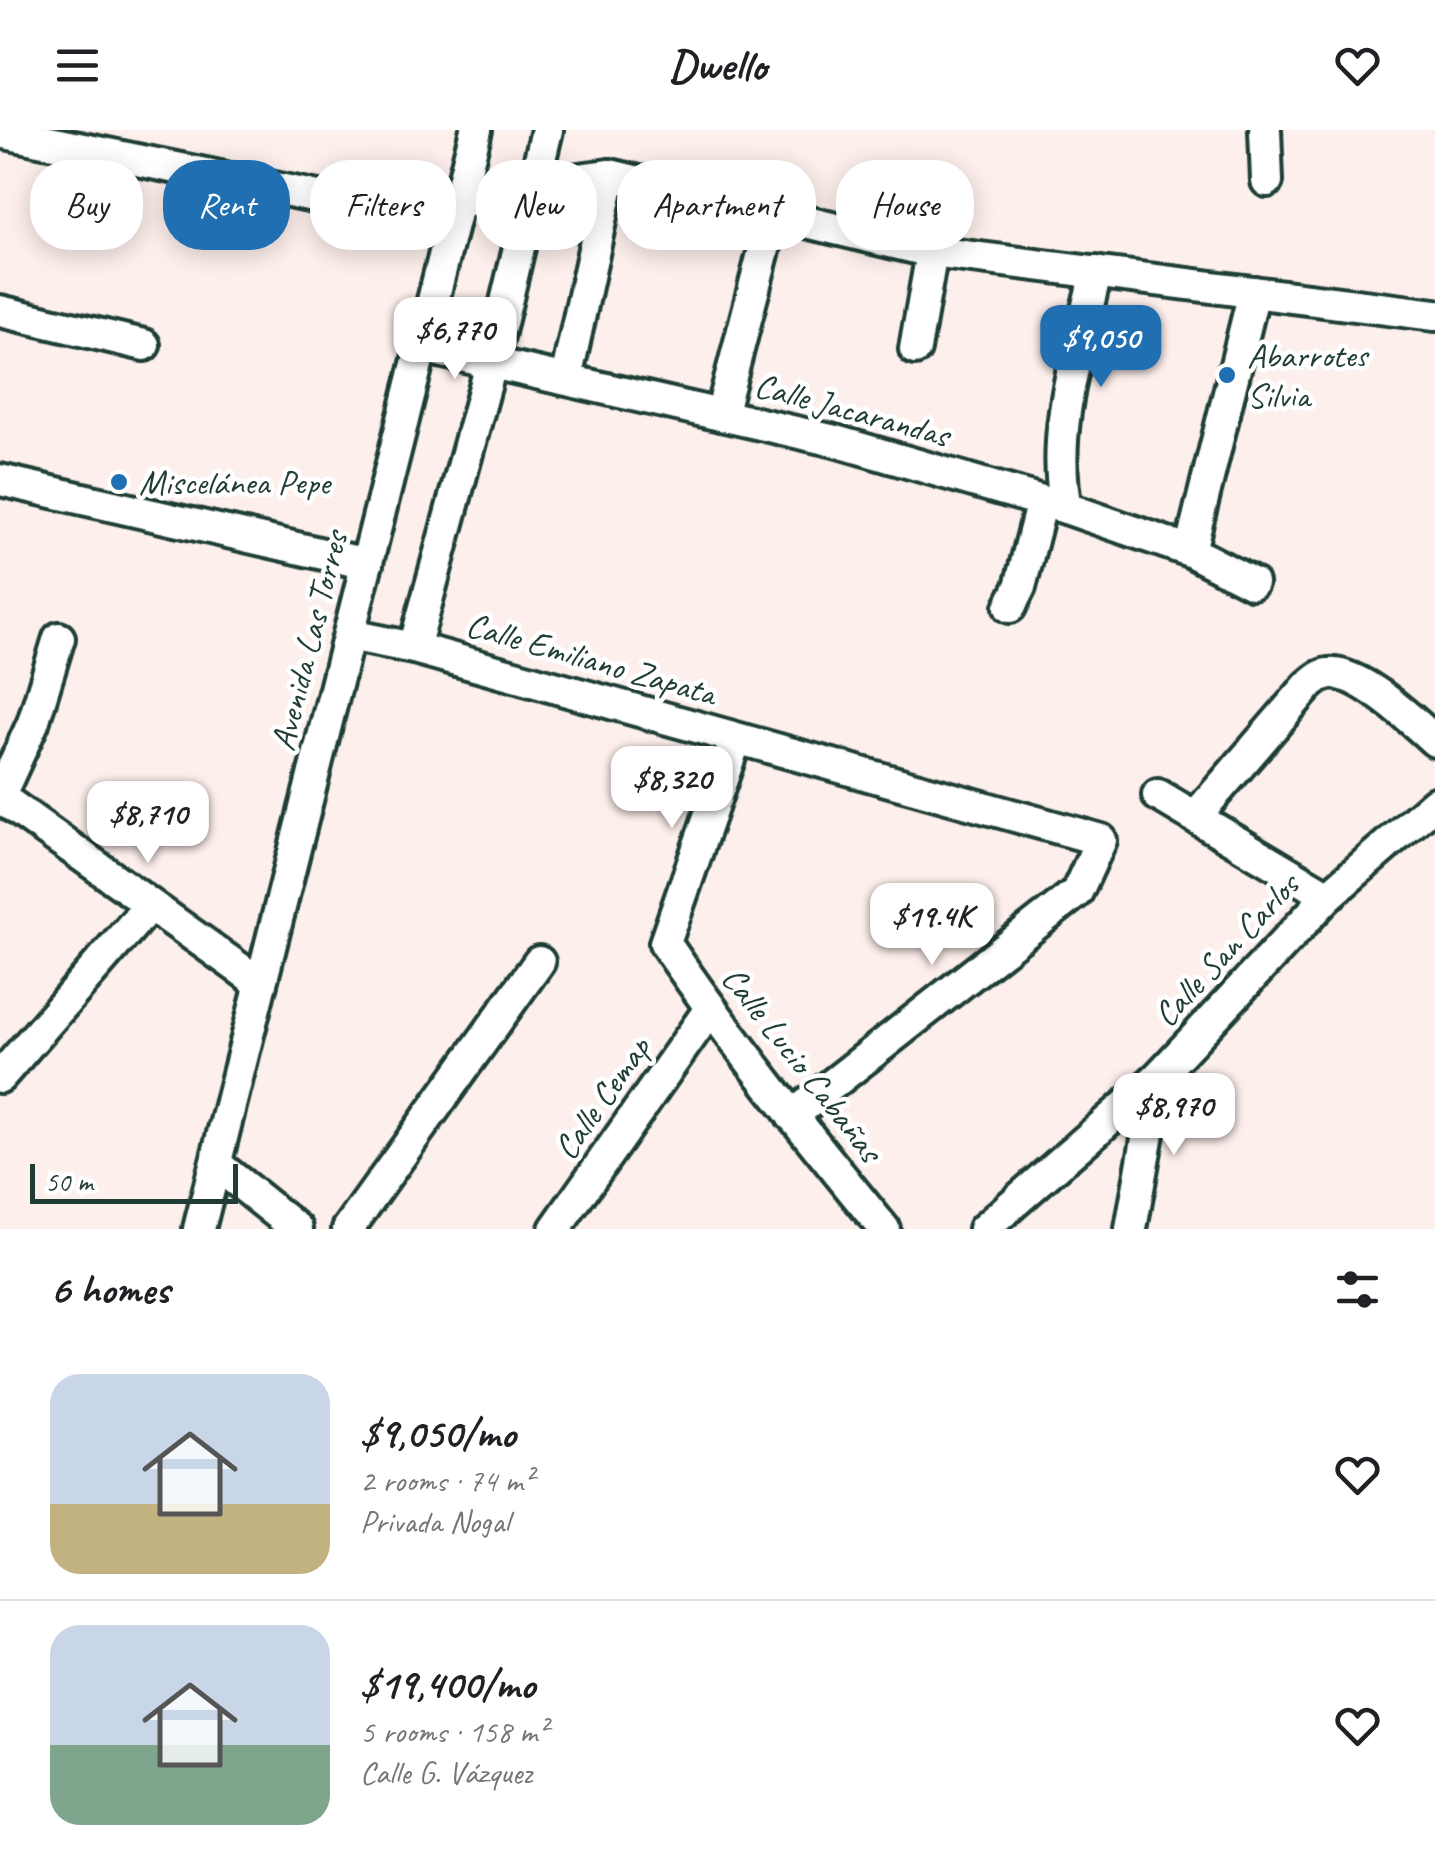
<!DOCTYPE html>
<html lang="en">
<head>
<meta charset="utf-8">
<style>
  body { margin:0; font-family:Caveat,sans-serif; background:#f6f6f6; color:#202124; height:100vh; display:flex; flex-direction:column; font-size:38px; white-space:nowrap }
  * { box-sizing:border-box; margin:0 }
  p { font-size:32px; color:#757577 }
  .icon { flex:none; width:55px; height:55px; fill:none; stroke:currentColor; stroke-width:2; stroke-linecap:round; stroke-linejoin:round }
  .map { position:relative; height:1099px; overflow:hidden }
  .sheet { display:flex; flex-direction:column; background:#fff; flex:1 }
  .sheet>* { flex:none }
  .guide { position:absolute; left:30px; top:30px; width:1375px; height:90px; display:flex; gap:20px }
  .scale { position:absolute; left:30px; bottom:25px; width:208px; box-sizing:border-box; padding-left:10px; border:5px solid #1f3d34; border-top:0; font-size:28px; line-height:35px; white-space:nowrap; color:#1f3d34; -webkit-text-stroke:8px #fff; paint-order:stroke }
  .price { position:absolute; translate:-50% -85px; padding:0 22px; border-radius:20px; background:#fff; color:#222; font-size:32px; line-height:65px; filter:drop-shadow(0 2px 5px #0008) }
  .price::after { content:''; position:absolute; left:50%; top:60px; width:30px; height:22px; margin-left:-15px; background:inherit; clip-path:polygon(0 0,100% 0,50% 100%) }
  .price.current { background:#1f6fb2; color:#fff }
  ul { padding:0; list-style:none }
  li { display:flex; align-items:center; gap:30px; height:250px; padding:0 50px }
  li+li { border-top:2px solid #e0e0e0 }
  li span { display:grid; place-items:center; flex:none; width:280px; height:200px; border-radius:30px; color:#555 }
  li>.icon { margin-inline-start:auto }
  span .icon { width:120px; height:120px; fill:#fffc; stroke-width:1 }
  li b { font-size:42px }
  h2 { display:flex; justify-content:space-between; align-items:center; height:120px; padding:0 50px; font-size:42px }
  .chip { padding:0 35px; border-radius:40px; background:#fff; box-shadow:0 5px 25px #0003; font-size:35px; line-height:90px }
  .chip.current { background:#1f6fb2; color:#fff }
  header { display:flex; justify-content:space-between; align-items:center; height:130px; padding:0 50px; background:#fff; font-size:45px; font-weight:800 }
  .map>svg:first-child { display:block }
</style>
</head>
<body>
<header><svg class="icon" aria-label="menu" viewBox="0 0 24 24"><path d="M4 6h16M4 12h16M4 18h16"/></svg>Dwello<svg class="icon" aria-label="heart" viewBox="0 0 24 24"><path d="M12 20l-8-8c-3-5 5-10 8-4 3-6 11-1 8 4z"/></svg></header>
<div class="map">
<svg width="1435" height="1099" viewBox="0 0 1435 1099">
  <rect width="100%" height="100%" fill="#fdefeb"/>
  <filter id="ink" filterUnits="userSpaceOnUse"><feTurbulence type="fractalNoise" baseFrequency=".01" numOctaves="2"/><feDisplacementMap in="SourceGraphic" scale="20" xChannelSelector="R" yChannelSelector="G"/><feConvolveMatrix kernelMatrix="1 2 1 2 8 2 1 2 1" color-interpolation-filters="sRGB"/></filter>
  <g filter="url(#ink)">
    <g fill="none" stroke-linecap="round" stroke-linejoin="round">
      <g stroke="#1f3d34" stroke-width="38">
        <g id="minor">
          <polyline points="1265,0 1267,51"/>
          <polyline points="0,2 367,77 457,74 532,55 610,45 932,122 1435,185"/>
          <polyline points="0,181 144,215"/>
          <polyline points="422,217 835,311 1066,378 1190,421 1252,453"/>
          <polyline points="915,219 932,122"/>
          <polyline points="566,249 610,45"/>
          <polyline points="721,285 773,85"/>
          <polyline points="0,350 367,434"/>
          <path d="M1066,378c-16,-78 13,-160 30,-236"/>
          <polyline points="1190,421 1254,162"/>
          <polyline points="1010,477 1020,457 1042,371"/>
          <polyline points="349,505 414,518 1101,710 1077,762 792,986"/>
          <polyline points="414,518 492,231 547,0"/>
          <path d="M736,609l-71,204c68,100 143,193 219,286"/>
          <polyline points="0,665 33,593 59,508"/>
          <polyline points="1158,665 1328,766"/>
          <polyline points="0,667 261,854"/>
          <path d="M1195,687l113,-131c6,-5 12,-11 20,-12 29,-5 86,48 107,67"/>
          <polyline points="0,947 150,775"/>
          <polyline points="216,1034 297,1099"/>
          <polyline points="199,1099 476,0"/>
          <polyline points="348,1099 539,832"/>
          <polyline points="555,1099 710,879"/>
          <polyline points="984,1099 1158,947 1328,766 1435,673"/>
          <polyline points="1131,1099 1158,947"/>
        </g>
      </g>
      <use href="#minor" stroke="#fff" stroke-width="30"/>
    </g>
  </g>
  <g fill="#1f6fb2" stroke="#fff" stroke-width="4">
    <circle cx="1227" cy="245" r="10"/>
    <circle cx="119" cy="352" r="10"/>
  </g>
  <g text-anchor="middle" dominant-baseline="central" stroke-width="9" stroke-linejoin="round" paint-order="stroke">
    <g font-size="35" fill="#1f3d34" stroke="#fff" text-anchor="start">
      <text x="1247" y="225">Abarrotes<tspan x="1247" dy="40">Silvia</tspan></text>
      <text x="139" y="352">Miscelánea Pepe</text>
    </g>
    <g font-size="35" fill="#1f3d34" stroke="#fff">
      <text transform="translate(852 280) rotate(15)">Calle Jacarandas</text>
      <text transform="translate(309 511) rotate(-76)">Avenida Las Torres</text>
      <text transform="translate(591 529) rotate(16)">Calle Emiliano Zapata</text>
      <text transform="translate(1226 820) rotate(-47)">Calle San Carlos</text>
      <text transform="translate(802 934) rotate(52)">Calle Lucio Cabañas</text>
      <text transform="translate(602 968) rotate(-55)">Calle Cemap</text>
    </g>
  </g>
</svg>
<div class="scale">50 m</div>
<b class="price" style="left:455px;top:252px">$6,770</b>
<b class="price current" style="left:1101px;top:260px">$9,050</b>
<b class="price" style="left:672px;top:701px">$8,320</b>
<b class="price" style="left:148px;top:736px">$8,710</b>
<b class="price" style="left:932px;top:838px">$19.4K</b>
<b class="price" style="left:1174px;top:1028px">$8,970</b>
<div class="guide">
<a class="chip">Buy</a>
<a class="chip current">Rent</a>
<a class="chip">Filters</a>
<a class="chip">New</a>
<a class="chip">Apartment</a>
<a class="chip">House</a>
</div>
</div>
<section class="sheet">
<h2>6 homes<svg class="icon" aria-label="filters" viewBox="0 0 24 24"><path d="M4 7h16M4 17h16"/><circle cx="9" cy="7" r="2"/><circle cx="15" cy="17" r="2"/></svg></h2>
<ul>
<li><span style="background:linear-gradient(#c9d6e8 65%,#c2b280 0)"><svg class="icon" aria-label="home" viewBox="0 0 24 24"><path d="M3 11l9-7 9 7M6 9v11h12V9"/></svg></span><div><b>$9,050/mo</b><p>2 rooms · 74 m²</p><p>Privada Nogal</p></div><svg class="icon" aria-label="heart" viewBox="0 0 24 24"><path d="M12 20l-8-8c-3-5 5-10 8-4 3-6 11-1 8 4z"/></svg></li>
<li><span style="background:linear-gradient(#c9d6e8 60%,#7fa58c 0)"><svg class="icon" aria-label="home" viewBox="0 0 24 24"><path d="M3 11l9-7 9 7M6 9v11h12V9"/></svg></span><div><b>$19,400/mo</b><p>5 rooms · 158 m²</p><p>Calle G. Vázquez</p></div><svg class="icon" aria-label="heart" viewBox="0 0 24 24"><path d="M12 20l-8-8c-3-5 5-10 8-4 3-6 11-1 8 4z"/></svg></li>
</ul>
</section>
</body>
</html>
